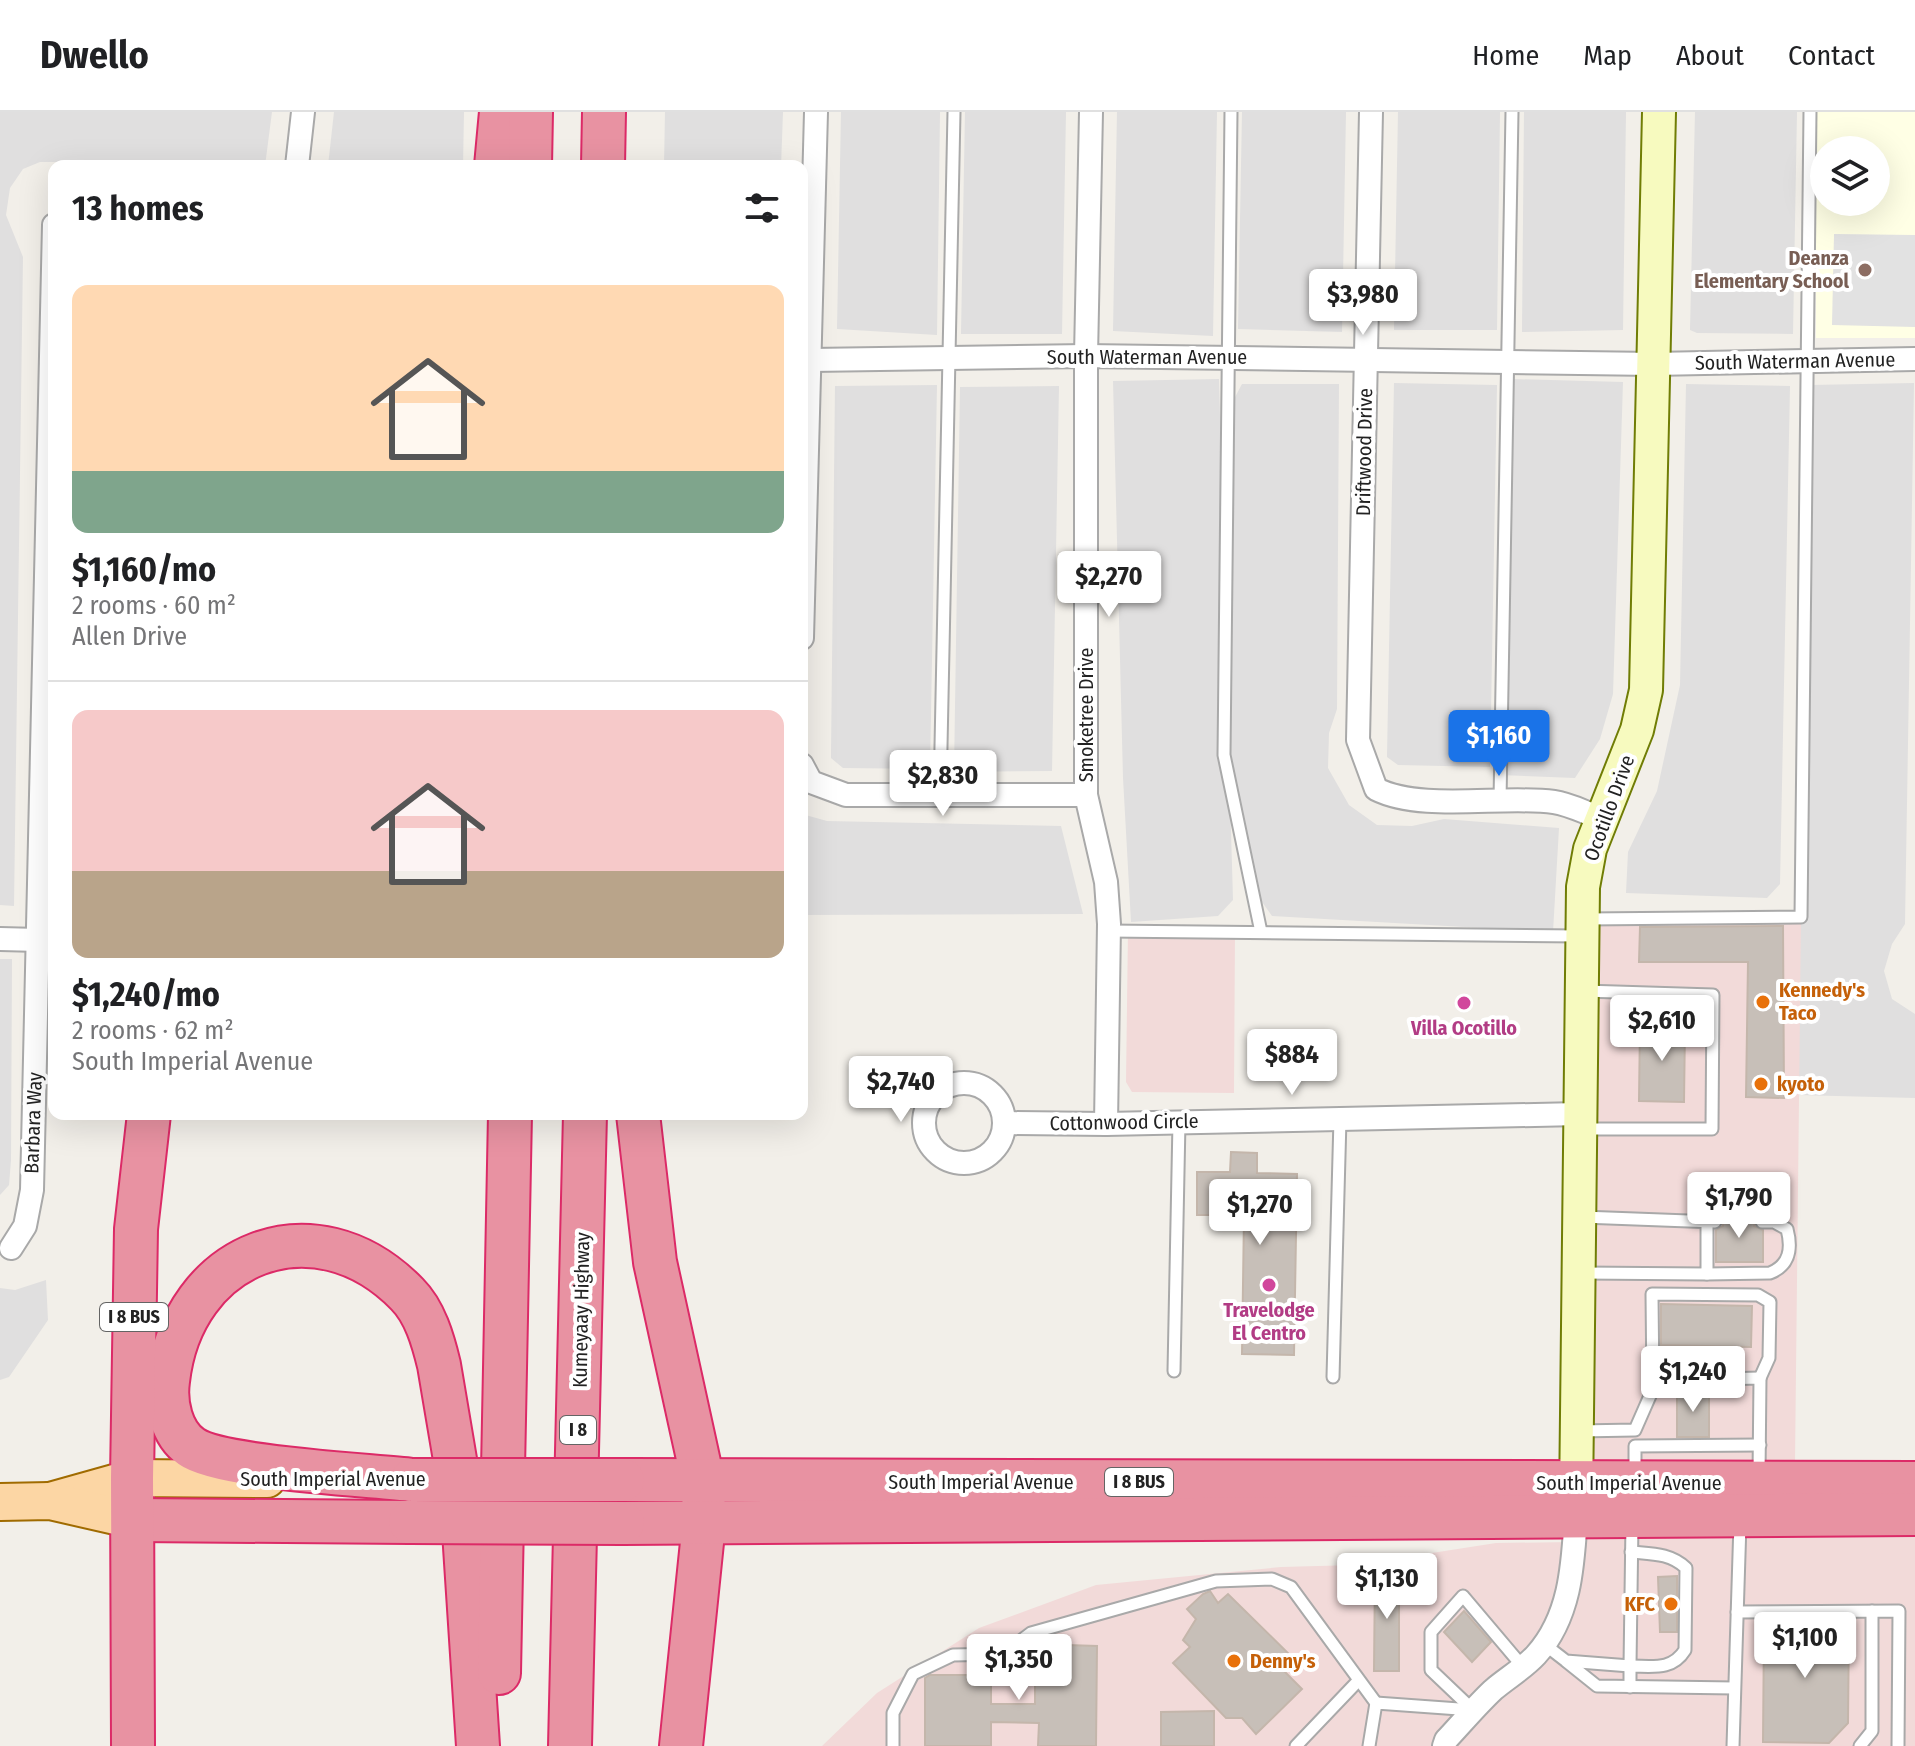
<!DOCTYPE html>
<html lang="en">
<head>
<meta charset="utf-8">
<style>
  body { margin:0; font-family:"Fira Sans Condensed",sans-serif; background:#f6f6f6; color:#202124; height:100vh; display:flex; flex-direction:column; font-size:30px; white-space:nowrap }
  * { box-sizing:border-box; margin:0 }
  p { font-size:26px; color:#757577 }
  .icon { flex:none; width:44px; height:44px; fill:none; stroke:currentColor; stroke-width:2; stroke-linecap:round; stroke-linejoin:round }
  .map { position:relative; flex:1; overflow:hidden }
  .details { position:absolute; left:48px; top:48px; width:760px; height:960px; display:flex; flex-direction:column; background:#fff; border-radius:16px; box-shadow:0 8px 32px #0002 }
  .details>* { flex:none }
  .tools { position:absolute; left:1810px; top:24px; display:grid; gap:16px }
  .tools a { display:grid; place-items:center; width:80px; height:80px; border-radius:50%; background:#fff; box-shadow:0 8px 32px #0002; font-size:40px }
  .price { position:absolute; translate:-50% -68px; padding:0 18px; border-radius:8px; background:#fff; color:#222; font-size:26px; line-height:52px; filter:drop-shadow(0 2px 4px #0008) }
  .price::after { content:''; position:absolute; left:50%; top:48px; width:24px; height:18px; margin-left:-12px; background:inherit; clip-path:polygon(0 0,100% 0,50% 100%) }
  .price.current { background:#1a73e8; color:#fff }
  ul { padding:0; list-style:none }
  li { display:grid; align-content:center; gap:16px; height:424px; padding:0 24px }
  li+li { border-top:2px solid #e0e0e0 }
  li span { display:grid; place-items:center; height:248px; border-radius:16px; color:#555 }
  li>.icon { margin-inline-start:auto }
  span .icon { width:144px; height:144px; fill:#fffc; stroke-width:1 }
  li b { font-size:34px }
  h2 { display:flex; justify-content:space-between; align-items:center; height:96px; padding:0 24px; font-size:34px }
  header { display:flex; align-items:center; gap:48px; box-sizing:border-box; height:112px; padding:0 40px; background:#fff; border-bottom:2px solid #e0e0e0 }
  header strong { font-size:38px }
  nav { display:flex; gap:44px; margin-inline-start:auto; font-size:28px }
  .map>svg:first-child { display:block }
</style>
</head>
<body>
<header>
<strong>Dwello</strong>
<nav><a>Home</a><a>Map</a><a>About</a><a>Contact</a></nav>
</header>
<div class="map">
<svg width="1915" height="1634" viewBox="0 0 1915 1634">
  <rect width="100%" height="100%" fill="#f2efe9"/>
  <g fill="#e0dfdf">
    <polygon points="0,0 272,0 265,54 69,54 61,50 40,50 23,57 10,76 6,103 23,145 14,794 0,793"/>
    <polygon points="334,0 464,0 463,54 328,54"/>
    <polygon points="665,0 783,0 781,54 664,54"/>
    <polygon points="841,0 940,0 937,223 837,217"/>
    <polygon points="965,0 1066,0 1062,222 961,222"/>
    <polygon points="1117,0 1217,0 1213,224 1113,219"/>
    <polygon points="1242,0 1346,0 1342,220 1238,217"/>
    <polygon points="1398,0 1500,0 1497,218 1394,218"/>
    <polygon points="1524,0 1626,0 1623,218 1522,220"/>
    <polygon points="1695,0 1797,0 1793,222 1697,221 1690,218"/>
    <polygon points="1219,267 1227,556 1234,287 1242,272 1339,272 1337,597 1329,621 1328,656 1349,693 1377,713 1412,714 1444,707 1559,716 1553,820 1272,804 1255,780 1229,650 1233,788 1218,804 1131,810 1123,666 1113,269"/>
    <polygon points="1512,267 1623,270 1613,582 1600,627 1575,666 1499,663"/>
    <polygon points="1394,271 1497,273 1490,655 1398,653 1387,645"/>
    <polygon points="1914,271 1905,812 1892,832 1884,859 1892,887 1915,902 1915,986 1797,983 1810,273"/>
    <polygon points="1686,272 1790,274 1780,772 1767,786 1626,781 1628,740 1657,679 1680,573"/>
    <polygon points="937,273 930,657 843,656 831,646 835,274"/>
    <polygon points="1059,274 1052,659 954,660 960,275"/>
    <polygon points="802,702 827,709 1061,714 1083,802 802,803"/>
    <polygon points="0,847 12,847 11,1048 9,1073 0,1083"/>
    <polygon points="46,1168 48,1208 9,1265 0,1268 0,1176 15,1178"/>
  </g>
  <g fill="#f2dad9">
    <polygon points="1801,805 1795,1351 1915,1353 1915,1634 822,1634 877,1581 979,1516 1096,1473 1281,1455 1355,1453 1496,1431 1573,1430 1582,807"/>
    <polygon points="1128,818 1235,819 1234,981 1132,980 1126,970"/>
  </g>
  <path fill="#ffffe5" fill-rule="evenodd" d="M1816,0h99v226h-99zM1824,38h52v52h-52z"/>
  <polygon fill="#e2e2e2" points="1834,122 1915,123 1915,215 1832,213"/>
  <g fill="#c7bfb8" stroke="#c4b6ab" stroke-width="2">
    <polygon points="1783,814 1784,986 1746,985 1748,850 1639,850 1640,815"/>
    <polygon points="1640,912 1685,914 1684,990 1639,989"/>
    <polygon points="1231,1040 1257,1041 1257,1061 1297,1062 1294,1243 1242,1242 1244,1103 1197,1103 1197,1060 1230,1060"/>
    <polygon points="1721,1104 1757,1104 1754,1114 1763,1118 1763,1150 1716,1150 1716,1118 1723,1114"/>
    <polygon points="1661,1192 1752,1194 1751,1235 1661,1233"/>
    <rect x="1677" y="1278" width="32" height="47"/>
    <polygon points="1375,1459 1399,1459 1399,1559 1374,1559"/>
    <polygon points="1677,1464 1677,1520 1660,1520 1658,1465"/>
    <polygon points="1210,1479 1218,1491 1228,1482 1294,1547 1283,1558 1302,1577 1256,1622 1242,1606 1226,1606 1173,1551 1190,1535 1183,1528 1196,1507 1187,1497 1203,1482"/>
    <polygon points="1464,1499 1491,1530 1472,1550 1444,1520"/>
    <polygon points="1771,1508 1849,1508 1848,1611 1829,1631 1763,1630 1764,1515"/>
    <polygon points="1035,1532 1097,1534 1096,1634 1038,1634 1039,1611 991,1610 991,1634 925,1634 925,1566 930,1563 991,1563 991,1592 1035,1592"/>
    <polygon points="1214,1599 1214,1634 1161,1634 1161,1600"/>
  </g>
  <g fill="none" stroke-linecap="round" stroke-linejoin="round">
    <g stroke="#a9a9a9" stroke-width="15">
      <g id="lane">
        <polyline points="1231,0 1224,643 1261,820"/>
        <polyline points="940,683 954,0"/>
        <polyline points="1500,689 1512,0"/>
        <polyline points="1587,807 1801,805 1810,0"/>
        <polyline points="1109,819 1580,824"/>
        <polyline points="1584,879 1713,883 1712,1017 1584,1017"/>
        <polyline points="1582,1105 1715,1110"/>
        <polyline points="1582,1161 1707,1162 1707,1110"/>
        <path d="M1707,1162l63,-1c20,-8 22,-25 17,-44l-13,-7h-12"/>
        <polyline points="1174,1259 1179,1010"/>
        <polyline points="1333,1265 1340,1007"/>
        <polyline points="1653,1277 1652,1182 1758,1183 1770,1190 1769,1246 1760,1266"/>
        <polyline points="1579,1319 1635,1318 1653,1277 1676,1268 1760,1266 1759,1363"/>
        <polyline points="1635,1361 1635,1334 1760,1333"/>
        <polyline points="1737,1500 1899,1499 1898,1634"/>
        <polyline points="1544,1532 1566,1549 1630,1554 1632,1411"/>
        <polyline points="1567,1550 1597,1574 1734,1576"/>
        <path d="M1630,1575v-21c22,0 42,5 55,-16l1,-82c-16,-15 -34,-14 -55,-16"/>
        <polyline points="1473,1598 1431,1558 1431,1520 1463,1484 1523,1555"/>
        <polyline points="893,1634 893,1601 913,1562 953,1543 1003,1542 1031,1521 1216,1469 1272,1467 1291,1475 1376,1591"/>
        <polyline points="1296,1634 1358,1569"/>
        <polyline points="1369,1634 1376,1591 1473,1598"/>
        <polyline points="1733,1634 1740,1411"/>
        <polyline points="1860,1634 1872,1619 1872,1499"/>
      </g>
    </g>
    <g stroke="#a9a9a9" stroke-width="26">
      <g id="street">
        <polyline points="1091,0 1086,244 1086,683 1106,770 1109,812 1106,1012"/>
        <path d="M1371,0l-13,628 18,49c46,23 126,6 178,13 15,2 32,11 47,16"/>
        <polyline points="297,54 303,0"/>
        <polyline points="811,248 1086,244 1654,252 1915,247"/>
        <polyline points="802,526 816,0"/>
        <polyline points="802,653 811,670 846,683 1086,683"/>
        <polyline points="0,827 39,828"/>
        <circle cx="964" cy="1011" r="40"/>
        <polyline points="1005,1011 1106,1012 1579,1002"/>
        <polyline points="11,1136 25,1114 32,1078 54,113"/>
        <path d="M1444,1634l2,-6c16,-17 30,-34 47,-50 14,-12 30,-21 43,-35 35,-39 37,-91 40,-140"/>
      </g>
    </g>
    <g stroke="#707d05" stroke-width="36">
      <polyline id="secondary" points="1576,1390 1583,775 1590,737 1637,618 1646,578 1659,0"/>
    </g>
    <g stroke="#a06b00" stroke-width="40">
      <g id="primary">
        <polyline points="50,1389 132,1366 267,1367"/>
        <polyline points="0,1390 50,1389 133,1408"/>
      </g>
    </g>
    <g stroke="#dc2a67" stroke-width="46">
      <g id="highway">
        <polyline points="496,54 501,0"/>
        <polyline points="530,54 531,0"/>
        <polyline points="603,54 604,0"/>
        <polyline points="638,1002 655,1150 703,1369 704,1411 681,1634"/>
        <path d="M412,1368c-43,-5 -192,-12 -221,-33 -20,-14 -26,-44 -23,-66 14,-128 146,-182 239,-87 18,18 26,46 32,71l23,136 16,245"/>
        <polyline points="623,1368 1915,1371"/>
        <polyline points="133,1408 410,1410"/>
        <polyline points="623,1411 1915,1402"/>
        <polyline points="499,1561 510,1002"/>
        <polyline points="133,1634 132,1366 136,1117 149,1002"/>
        <polyline points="570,1634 585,1002"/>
      </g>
    </g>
    <use href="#lane" stroke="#fff" stroke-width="11"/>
    <use href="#street" stroke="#fff" stroke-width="22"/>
    <use href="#secondary" stroke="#f7fabf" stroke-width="32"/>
    <use href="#primary" stroke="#fcd6a4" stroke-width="36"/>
    <use href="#highway" stroke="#e892a2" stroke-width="42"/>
    <g stroke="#dc2a67" stroke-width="46" stroke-linecap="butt">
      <g id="highway-bridge">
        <polyline points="412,1368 623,1368"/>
        <polyline points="410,1410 623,1411"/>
      </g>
    </g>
    <use href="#highway-bridge" stroke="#e892a2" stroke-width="42"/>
  </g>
  <circle fill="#8d6e63" stroke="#fff" stroke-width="3" cx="1865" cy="158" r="8"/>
  <g fill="#e8710a" stroke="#fff" stroke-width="3">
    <circle cx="1763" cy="890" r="8"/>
    <circle cx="1761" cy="972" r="8"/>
    <circle cx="1671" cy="1492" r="8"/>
    <circle cx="1234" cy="1549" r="8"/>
  </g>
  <g fill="#d1479c" stroke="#fff" stroke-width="3">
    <circle cx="1464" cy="891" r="8"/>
    <circle cx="1269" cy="1173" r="8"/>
  </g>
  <g text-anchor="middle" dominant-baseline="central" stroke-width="8" stroke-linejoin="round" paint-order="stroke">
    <g fill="#fff" stroke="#646464" stroke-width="2">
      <rect x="100" y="1191" width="68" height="28" rx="6"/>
      <rect x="560" y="1304" width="36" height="28" rx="6"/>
      <rect x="1105" y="1356" width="68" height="28" rx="6"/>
    </g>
    <g font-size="18" font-weight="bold" fill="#222">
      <text x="134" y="1205">I 8 BUS</text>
      <text x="578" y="1318">I 8</text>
      <text x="1139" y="1370">I 8 BUS</text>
    </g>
    <g font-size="20" font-weight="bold" fill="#785e54" stroke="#fff" text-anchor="end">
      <text x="1849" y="146">Deanza<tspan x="1849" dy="23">Elementary School</tspan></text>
    </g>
    <g font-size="20" fill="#222" stroke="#fff">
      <text x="1147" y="245">South Waterman Avenue</text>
      <text transform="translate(1795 249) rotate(-1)">South Waterman Avenue</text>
      <text transform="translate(1364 340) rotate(-89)">Driftwood Drive</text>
      <text transform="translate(1086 603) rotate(-90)">Smoketree Drive</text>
      <text transform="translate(1609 696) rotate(-70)">Ocotillo Drive</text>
      <text transform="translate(1124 1010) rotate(-1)">Cottonwood Circle</text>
      <text transform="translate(33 1011) rotate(-88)">Barbara Way</text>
      <text transform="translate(581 1198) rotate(-89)">Kumeyaay Highway</text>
      <text x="333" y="1367">South Imperial Avenue</text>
      <text x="981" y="1370">South Imperial Avenue</text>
      <text x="1629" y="1371">South Imperial Avenue</text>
    </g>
    <g font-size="20" font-weight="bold" fill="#c56008" stroke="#fff" text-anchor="start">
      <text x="1779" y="878">Kennedy's<tspan x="1779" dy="23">Taco</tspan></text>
      <text x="1777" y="972">kyoto</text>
      <text x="1655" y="1492" text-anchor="end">KFC</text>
      <text x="1250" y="1549">Denny's</text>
    </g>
    <g font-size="20" font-weight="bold" fill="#b23c85" stroke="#fff">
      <text x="1464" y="916">Villa Ocotillo</text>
      <text x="1269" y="1198">Travelodge<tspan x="1269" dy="23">El Centro</tspan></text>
    </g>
  </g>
</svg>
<div class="tools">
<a><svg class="icon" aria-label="layers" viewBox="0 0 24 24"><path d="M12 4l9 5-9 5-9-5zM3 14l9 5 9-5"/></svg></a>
</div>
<b class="price" style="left:1363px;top:225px">$3,980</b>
<b class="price" style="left:1109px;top:507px">$2,270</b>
<b class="price current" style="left:1499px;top:666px">$1,160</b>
<b class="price" style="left:943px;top:706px">$2,830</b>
<b class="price" style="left:1662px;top:951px">$2,610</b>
<b class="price" style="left:1292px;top:985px">$884</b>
<b class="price" style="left:901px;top:1012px">$2,740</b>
<b class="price" style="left:1739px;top:1128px">$1,790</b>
<b class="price" style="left:1260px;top:1135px">$1,270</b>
<b class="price" style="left:1693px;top:1302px">$1,240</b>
<b class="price" style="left:1387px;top:1509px">$1,130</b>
<b class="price" style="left:1805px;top:1568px">$1,100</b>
<b class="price" style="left:1019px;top:1590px">$1,350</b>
<section class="details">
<h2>13 homes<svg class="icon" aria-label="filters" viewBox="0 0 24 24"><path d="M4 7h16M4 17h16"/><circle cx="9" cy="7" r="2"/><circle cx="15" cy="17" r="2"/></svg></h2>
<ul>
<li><span style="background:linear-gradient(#ffd9b3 75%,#7fa58c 0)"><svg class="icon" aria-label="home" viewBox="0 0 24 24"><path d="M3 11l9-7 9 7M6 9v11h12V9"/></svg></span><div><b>$1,160/mo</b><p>2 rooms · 60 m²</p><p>Allen Drive</p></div></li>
<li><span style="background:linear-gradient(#f6c9c9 65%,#b9a48a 0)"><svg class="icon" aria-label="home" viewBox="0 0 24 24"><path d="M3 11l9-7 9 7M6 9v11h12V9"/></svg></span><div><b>$1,240/mo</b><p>2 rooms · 62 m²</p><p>South Imperial Avenue</p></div></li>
</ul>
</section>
</div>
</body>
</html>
